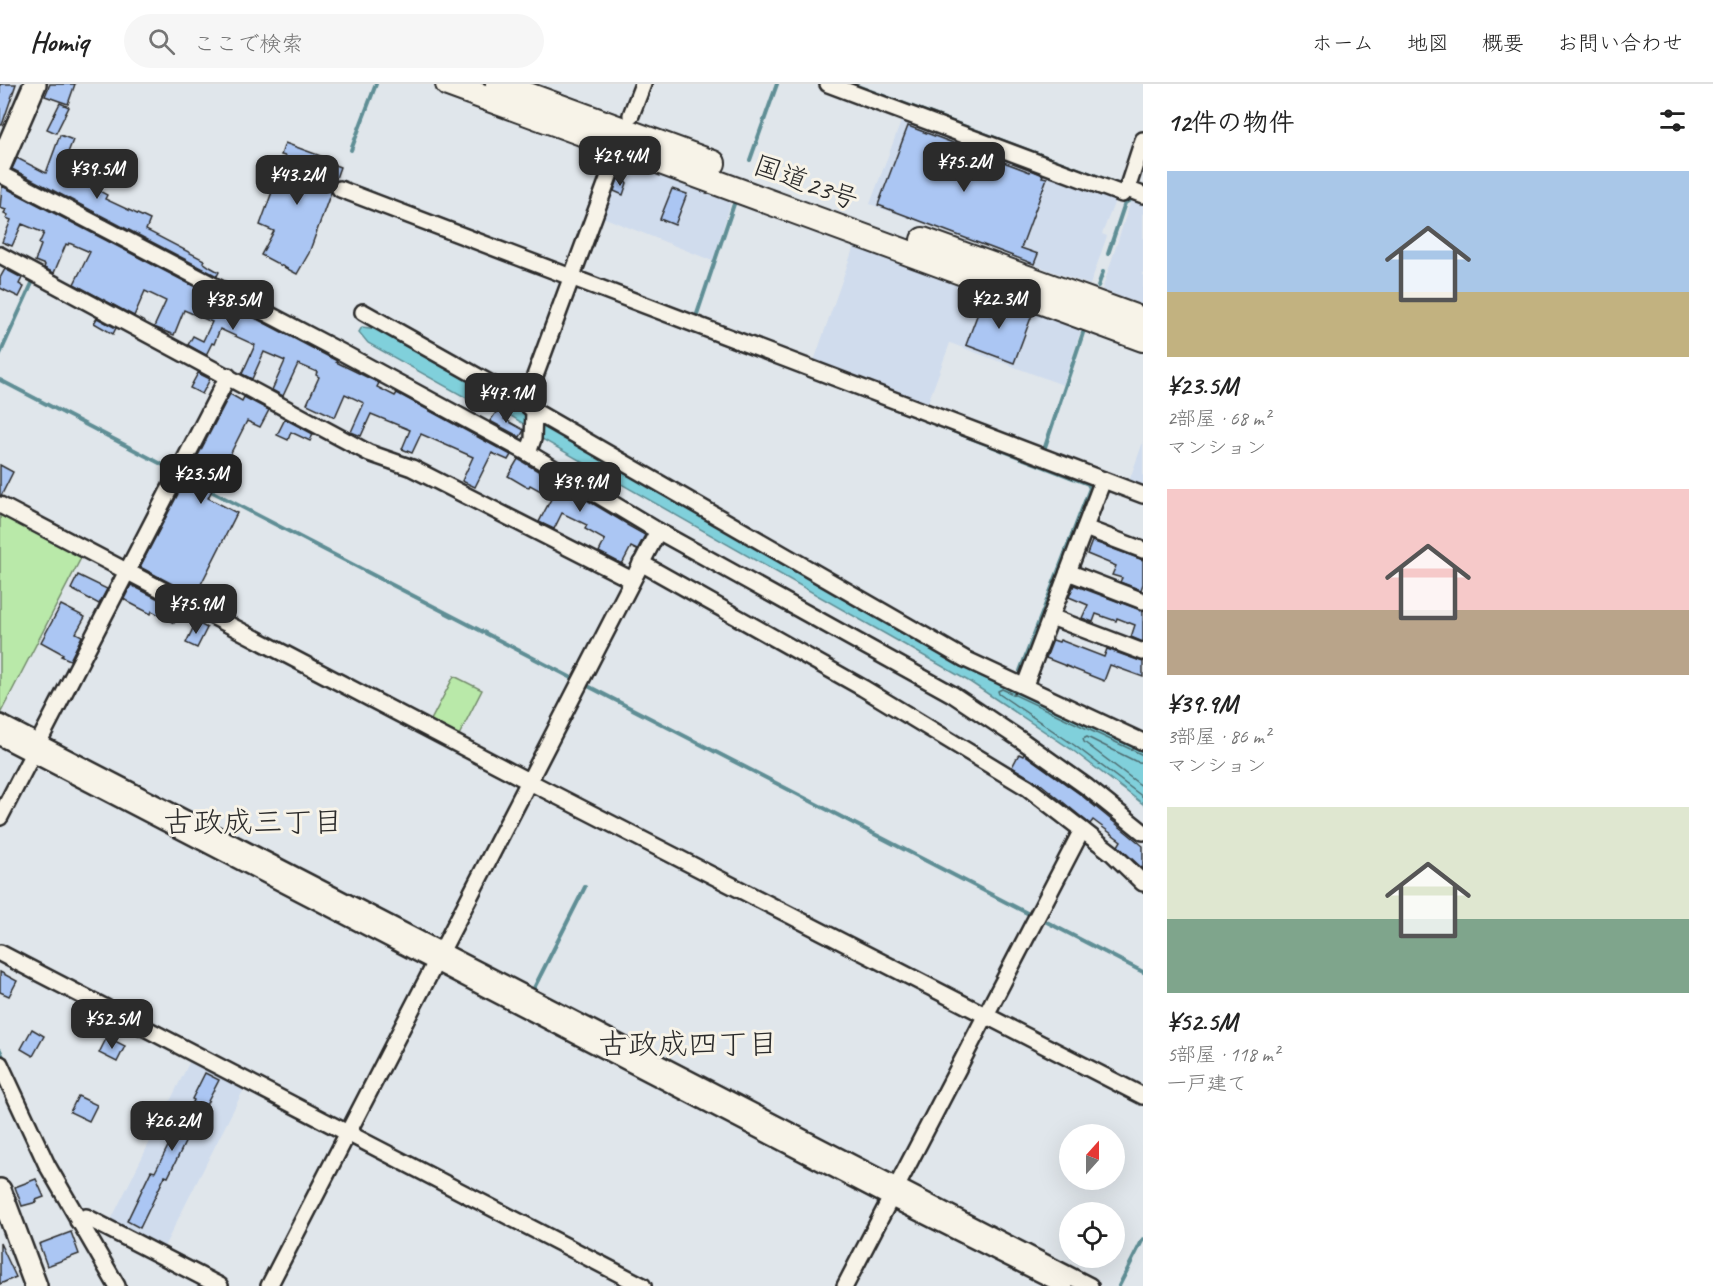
<!DOCTYPE html>
<html lang="ja">
<head>
<meta charset="utf-8">
<style>
  body { margin:0; font-family:Caveat,"Klee One",sans-serif; background:#f6f6f6; color:#222; height:100vh; display:flex; flex-direction:column; font-size:22px; white-space:nowrap }
  * { box-sizing:border-box; margin:0 }
  p { font-size:20px; color:#767676 }
  .icon { flex:none; width:33px; height:33px; fill:none; stroke:currentColor; stroke-width:2; stroke-linecap:round; stroke-linejoin:round }
  .map { position:relative; flex:1; overflow:hidden }
  .drawer { display:flex; flex-direction:column; background:#fff; width:570px }
  .drawer>* { flex:none }
  .needle { width:39px; rotate:21deg }
  .buttons { position:absolute; left:1059px; top:1040px; display:grid; gap:12px }
  .buttons a { display:grid; place-items:center; width:66px; height:66px; border-radius:50%; background:#fff; box-shadow:0 6px 24px #0002; font-size:30px }
  .price { position:absolute; translate:-50% -51px; padding:0 14px; border-radius:12px; background:#2b2b2b; color:#fff; font-size:20px; line-height:39px; filter:drop-shadow(0 2px 3px #0008) }
  .price::after { content:''; position:absolute; left:50%; top:36px; width:18px; height:14px; margin-left:-9px; background:inherit; clip-path:polygon(0 0,100% 0,50% 100%) }
  .price.active { background:#222; color:#fff }
  ul { padding:0; list-style:none }
  li { display:grid; align-content:center; gap:12px; height:318px; padding:0 24px }
  li span { display:grid; place-items:center; height:186px; border-radius:0px; color:#555 }
  li>.icon { margin-inline-start:auto }
  span .icon { width:108px; height:108px; fill:#fffc; stroke-width:1 }
  li b { font-size:26px }
  h2 { display:flex; justify-content:space-between; align-items:center; height:72px; padding:0 24px; font-size:26px }
  header { display:flex; align-items:center; gap:36px; box-sizing:border-box; height:84px; padding:0 30px; background:#fff; border-bottom:2px solid #e0e0e0 }
  header strong { font-size:28px }
  nav { display:flex; gap:33px; margin-inline-start:auto; font-size:21px }
  .search { width:420px; height:54px; background:#f6f6f6; display:flex; align-items:center; gap:15px; box-sizing:border-box; padding:0 21px; border-radius:33px; color:#767676; font-size:22px }
  main { display:flex; flex:1; min-height:0 }
  .map>svg:first-child { display:block }
</style>
</head>
<body>
<header>
<strong>Homiq</strong>
<div class="search"><svg class="icon" aria-label="search" viewBox="0 0 24 24"><circle cx="10" cy="10" r="6"/><path d="M15 15l6 6"/></svg>ここで検索</div>
<nav><a>ホーム</a><a>地図</a><a>概要</a><a>お問い合わせ</a></nav>
</header>
<main>
<div class="map">
<svg width="1143" height="1202" viewBox="0 0 1143 1202">
  <rect width="100%" height="100%" fill="#e0e6eb"/>
  <filter id="ink" filterUnits="userSpaceOnUse"><feTurbulence type="fractalNoise" baseFrequency=".0167" numOctaves="2"/><feDisplacementMap in="SourceGraphic" scale="12" xChannelSelector="R" yChannelSelector="G"/><feConvolveMatrix kernelMatrix="1 2 1 2 8 2 1 2 1" color-interpolation-filters="sRGB"/></filter>
  <g filter="url(#ink)">
    <g fill="#d0dced">
      <polygon points="902,35 1116,114 1102,150 1107,152 1090,201 870,120"/>
      <polygon points="620,77 731,118 713,177 600,132"/>
      <polygon points="1132,113 1143,117 1143,221 1102,206"/>
      <polygon points="854,162 1081,246 1063,301 950,259 926,324 813,280"/>
      <polygon points="1143,358 1143,406 1128,400"/>
      <polygon points="191,975 245,1003 162,1167 109,1140"/>
    </g>
    <g fill="#b9e9a9" stroke="#728a6a" stroke-width="1.5">
      <polygon points="0,429 82,472 0,630"/>
      <polygon points="454,592 482,606 457,655 429,640"/>
    </g>
    <polygon fill="#80d0db" stroke="#5e8e95" stroke-width="1.5" points="362,243 377,245 616,382 1071,630 1143,666 1143,720 1071,665 970,598 542,355 532,345 497,323 488,326 368,259 359,248"/>
    <g fill="none" stroke-linecap="round" stroke-linejoin="round">
      <g stroke="#4d6d71" stroke-width="1.5">
        <polyline points="1143,671 1002,605 998,607 999,610 1074,661 1143,713"/>
        <polyline points="1143,679 1135,677 1087,653 1083,655 1084,658 1143,703"/>
      </g>
      <g stroke="#5e8e95" stroke-width="4">
        <polyline points="852,0 1118,100"/>
        <polyline points="351,66 376,0"/>
        <polyline points="750,76 777,0"/>
        <polyline points="342,98 375,110"/>
        <polyline points="1108,170 1125,119 1130,116"/>
        <polyline points="1098,202 1103,188"/>
        <polyline points="696,233 734,120"/>
        <polyline points="0,270 33,197"/>
        <polyline points="0,296 171,385"/>
        <polyline points="856,309 1088,400 1090,404 1020,587"/>
        <polyline points="1044,366 1083,249"/>
        <polyline points="207,405 570,593"/>
        <polyline points="586,601 1031,831"/>
        <polyline points="1041,835 1143,888"/>
        <polyline points="532,908 585,803"/>
        <polyline points="0,966 5,977"/>
        <polyline points="1119,1202 1143,1155"/>
      </g>
    </g>
    <g fill="#abc6f3" stroke="#2b2b2b" stroke-width="1.5">
      <polygon points="0,0 16,0 2,41 0,41"/>
      <polygon points="50,0 75,0 68,20 45,12"/>
      <polygon points="60,19 69,23 56,49 47,45"/>
      <polygon points="908,42 1030,88 1031,86 1043,91 1042,93 1047,94 1021,164 1038,170 1034,180 878,121"/>
      <polygon points="60,51 73,56 61,86 107,111 105,115 150,136 146,146 204,176 203,178 210,183 219,188 217,192 12,85 17,74 46,89"/>
      <polygon points="285,59 329,75 329,79 340,83 335,97 331,102 331,108 309,169 297,190 261,171 274,147 260,141 285,72 281,71"/>
      <polygon points="618,95 627,99 623,111 614,107"/>
      <polygon points="2,102 337,277 336,278 379,299 377,303 395,312 397,309 511,371 508,376 492,369 475,403 462,397 473,373 421,350 412,369 402,365 410,346 371,330 361,352 351,348 364,319 345,310 335,333 307,320 319,293 316,291 317,288 298,280 283,312 272,306 285,277 264,268 252,295 242,290 255,261 220,245 214,260 212,259 206,271 188,261 193,252 203,257 212,238 184,226 174,251 154,243 166,217 145,207 134,232 74,200 90,168 69,159 68,161 66,160 54,189 44,184 45,181 35,177 41,161 39,160 44,149 22,140 12,162 2,158 11,136 6,134 8,131 4,129 6,126 0,124"/>
      <polygon points="672,105 687,110 675,141 660,135"/>
      <polygon points="5,185 22,194 19,200 24,203 19,213 0,204 0,194"/>
      <polygon points="984,213 1032,231 1014,279 966,261"/>
      <polygon points="97,234 116,244 113,250 94,239"/>
      <polygon points="198,289 210,295 202,310 190,304"/>
      <polygon points="230,310 242,317 244,313 269,326 260,343 247,337 208,414 237,429 195,512 140,483"/>
      <polygon points="497,327 506,332 504,335 524,346 520,353 490,337"/>
      <polygon points="285,335 313,350 310,357 291,348 288,356 277,351"/>
      <polygon points="518,375 627,440 627,441 645,451 637,466 631,463 622,480 599,468 605,456 585,445 587,441 562,429 554,445 539,438 552,413 530,401 529,403 525,402 508,392"/>
      <polygon points="0,381 13,388 1,412 0,411"/>
      <polygon points="1092,457 1143,476 1143,500 1141,506 1120,498 1122,494 1112,491 1116,482 1087,470"/>
      <polygon points="78,491 107,505 99,520 71,505"/>
      <polygon points="131,501 190,531 187,538 177,533 174,539 152,527 151,530 130,519 124,515"/>
      <polygon points="1074,501 1143,527 1143,558 1131,553 1135,541 1117,534 1116,537 1096,530 1093,538 1082,534 1088,521 1069,513"/>
      <polygon points="61,521 85,533 76,549 82,552 70,576 61,572 63,570 41,558"/>
      <polygon points="196,538 207,544 197,564 186,559"/>
      <polygon points="1053,556 1059,558 1060,556 1104,573 1107,565 1143,578 1143,593 1110,581 1104,597 1046,574"/>
      <polygon points="1019,670 1023,672 1024,670 1081,711 1143,762 1143,785 1118,762 1121,757 1093,736 1090,740 1042,701 1012,683"/>
      <polygon points="0,888 17,897 9,912 0,908"/>
      <polygon points="32,945 44,952 33,972 21,965"/>
      <polygon points="107,953 125,962 117,978 99,969"/>
      <polygon points="205,989 219,996 206,1021 204,1020 168,1093 165,1092 140,1144 127,1137 151,1087 155,1088 183,1033 185,1034 194,1016 192,1015"/>
      <polygon points="78,1012 97,1021 89,1037 70,1028"/>
      <polygon points="36,1095 44,1113 36,1116 37,1118 22,1122 15,1103"/>
      <polygon points="71,1148 79,1170 47,1182 39,1160"/>
      <polygon points="0,1159 16,1193 0,1200"/>
    </g>
    <g fill="none" stroke-linecap="round" stroke-linejoin="round">
      <g stroke="#2b2b2b" stroke-width="20">
        <g id="minor">
          <polyline points="828,0 1122,110 1127,105 1143,56"/>
          <polyline points="631,31 643,0"/>
          <polyline points="0,90 343,269 528,369 658,447 952,610 1021,656 1087,703 1143,748"/>
          <polyline points="340,105 1143,411"/>
          <polyline points="1127,105 1143,111"/>
          <polyline points="0,171 369,369 412,384 632,496"/>
          <polyline points="363,228 525,319"/>
          <polyline points="534,327 965,575 1143,658"/>
          <polyline points="528,369 533,355 534,327 525,319 615,76"/>
          <polyline points="0,421 528,697 1143,1012"/>
          <polyline points="1085,444 1143,466"/>
          <polyline points="641,479 863,604 1028,704 1112,769 1143,799"/>
          <polyline points="1068,488 1143,517"/>
          <polyline points="1051,533 1143,568"/>
          <polyline points="1025,601 1103,396"/>
          <polyline points="0,639 1090,1202"/>
          <polyline points="0,653 890,1114 1065,1202"/>
          <polyline points="0,733 228,292"/>
          <polyline points="0,869 643,1202"/>
          <polyline points="0,980 47,1081 117,1202"/>
          <polyline points="78,1137 86,1133 220,1202"/>
          <polyline points="269,1202 658,447"/>
          <polyline points="845,1202 1082,746"/>
        </g>
      </g>
      <g stroke="#2b2b2b" stroke-width="26">
        <g id="secondary">
          <polyline points="0,81 35,0"/>
          <polyline points="0,1106 36,1202"/>
        </g>
      </g>
      <g stroke="#2b2b2b" stroke-width="28">
        <g id="trunk">
          <polyline points="448,0 1143,255"/>
          <polyline points="498,0 713,79"/>
          <polyline points="923,156 1143,236"/>
        </g>
      </g>
      <use href="#minor" stroke="#f7f3e8" stroke-width="15"/>
      <use href="#secondary" stroke="#f7f3e8" stroke-width="21"/>
      <use href="#trunk" stroke="#f7f3e8" stroke-width="24"/>
    </g>
  </g>
  <g text-anchor="middle" dominant-baseline="central" stroke-width="6" stroke-linejoin="round" paint-order="stroke">
    <g font-size="28" fill="#2b2b2b" stroke="#f7f3e8">
      <text transform="translate(806 98) rotate(20)">国道23号</text>
    </g>
    <g font-size="30" fill="#2b2b2b" stroke="#f7f3e8">
      <text x="253" y="738">古政成三丁目</text>
      <text x="688" y="960">古政成四丁目</text>
    </g>
  </g>
</svg>
<div class="buttons">
<a><svg class="needle" viewBox="-14 -14 28 28"><path d="M0-13l5 13h-10z" fill="#e53935"/><path d="M0 13l5-13h-10z" fill="#767676"/></svg></a>
<a><svg class="icon" aria-label="locate" viewBox="0 0 24 24"><circle cx="12" cy="12" r="6"/><path d="M12 2v4M12 18v4M2 12h4M18 12h4"/></svg></a>
</div>
<b class="price" style="left:620px;top:103px">¥29.4M</b>
<b class="price" style="left:964px;top:109px">¥75.2M</b>
<b class="price" style="left:97px;top:116px">¥39.5M</b>
<b class="price" style="left:297px;top:122px">¥43.2M</b>
<b class="price" style="left:999px;top:246px">¥22.3M</b>
<b class="price" style="left:233px;top:247px">¥38.5M</b>
<b class="price" style="left:506px;top:340px">¥47.1M</b>
<b class="price active" style="left:201px;top:421px">¥23.5M</b>
<b class="price" style="left:580px;top:429px">¥39.9M</b>
<b class="price" style="left:196px;top:551px">¥75.9M</b>
<b class="price" style="left:112px;top:966px">¥52.5M</b>
<b class="price" style="left:172px;top:1068px">¥26.2M</b>
</div>
<section class="drawer">
<h2>12件の物件<svg class="icon" aria-label="filters" viewBox="0 0 24 24"><path d="M4 7h16M4 17h16"/><circle cx="9" cy="7" r="2"/><circle cx="15" cy="17" r="2"/></svg></h2>
<ul>
<li><span style="background:linear-gradient(#a9c7e8 65%,#c2b280 0)"><svg class="icon" aria-label="home" viewBox="0 0 24 24"><path d="M3 11l9-7 9 7M6 9v11h12V9"/></svg></span><div><b>¥23.5M</b><p>2部屋 · 68 m²</p><p>マンション</p></div></li>
<li><span style="background:linear-gradient(#f6c9c9 65%,#b9a48a 0)"><svg class="icon" aria-label="home" viewBox="0 0 24 24"><path d="M3 11l9-7 9 7M6 9v11h12V9"/></svg></span><div><b>¥39.9M</b><p>3部屋 · 86 m²</p><p>マンション</p></div></li>
<li><span style="background:linear-gradient(#dfe7d0 60%,#7fa58c 0)"><svg class="icon" aria-label="home" viewBox="0 0 24 24"><path d="M3 11l9-7 9 7M6 9v11h12V9"/></svg></span><div><b>¥52.5M</b><p>5部屋 · 118 m²</p><p>一戸建て</p></div></li>
</ul>
</section>
</main>
</body>
</html>
